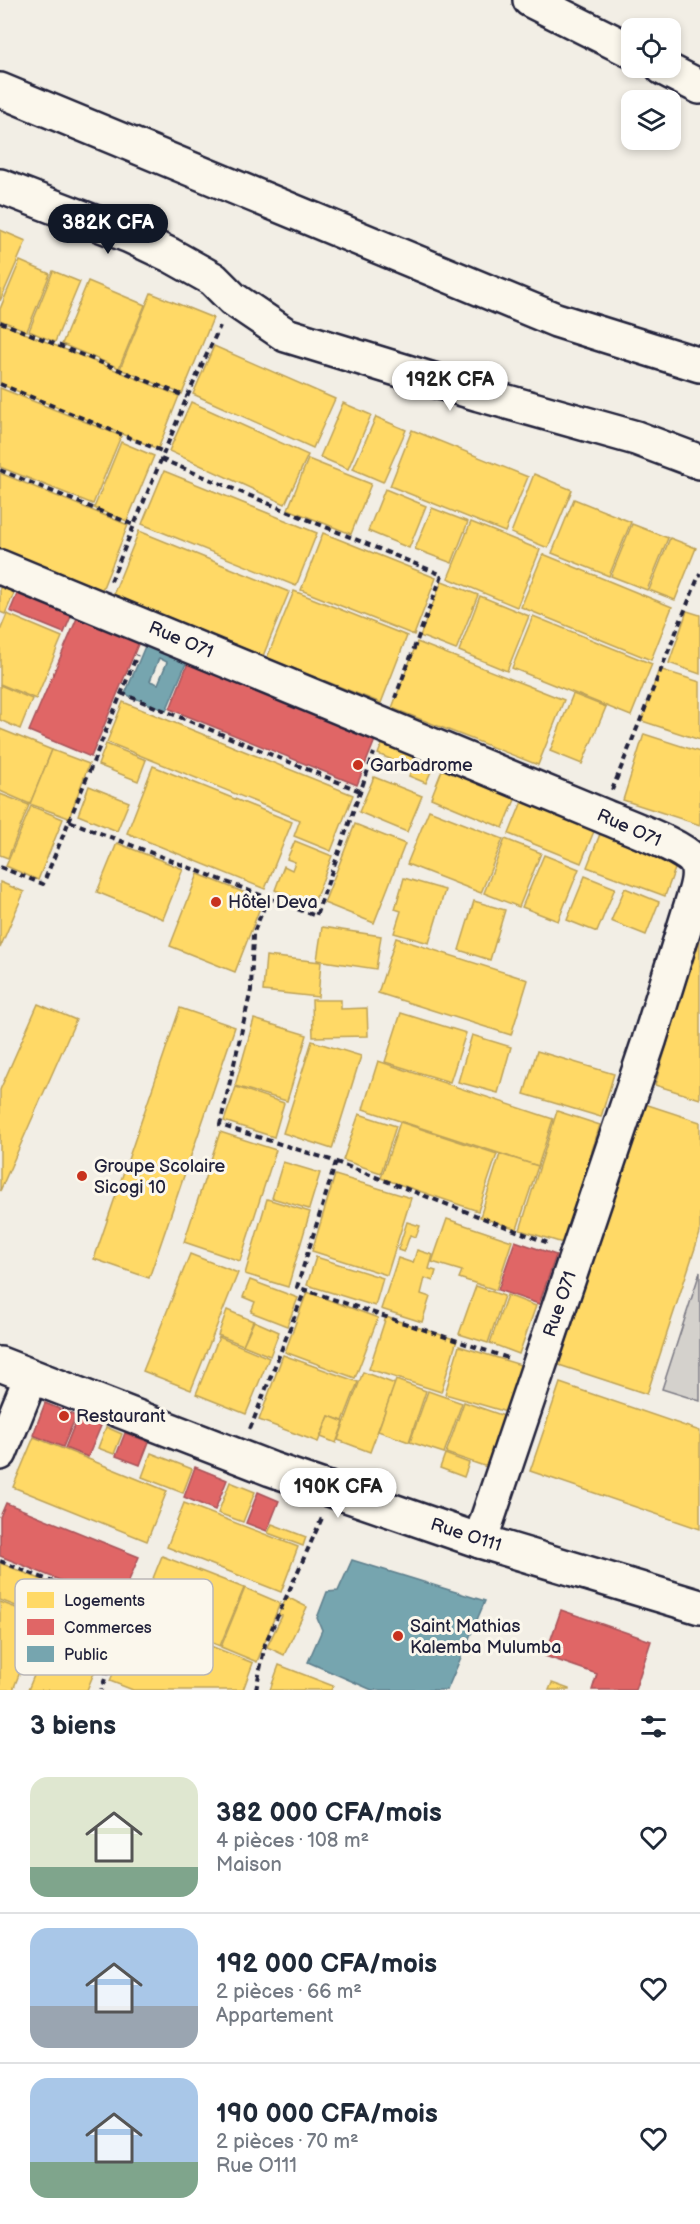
<!DOCTYPE html>
<html lang="fr">
<head>
<meta charset="utf-8">
<style>
  body { margin:0; font-family:"Balsamiq Sans",sans-serif; background:#f2f2f3; color:#1f2937; height:100vh; display:flex; flex-direction:column; font-size:22px; white-space:nowrap }
  * { box-sizing:border-box; margin:0 }
  p { font-size:20px; color:#747a83 }
  .icon { flex:none; width:33px; height:33px; fill:none; stroke:currentColor; stroke-width:2; stroke-linecap:round; stroke-linejoin:round }
  .map { position:relative; height:1690px; overflow:hidden }
  .panel { display:flex; flex-direction:column; background:#fff; flex:1 }
  .panel>* { flex:none }
  .fabs { position:absolute; left:621px; top:18px; display:grid; gap:12px }
  .fabs a { display:grid; place-items:center; width:60px; height:60px; border-radius:12px; background:#fff; box-shadow:0 3px 9px #0003; font-size:30px }
  .price { position:absolute; translate:-50% -51px; padding:0 14px; border-radius:21px; background:#fff; color:#222; font-size:20px; line-height:39px; filter:drop-shadow(0 2px 3px #0008) }
  .price::after { content:''; position:absolute; left:50%; top:36px; width:18px; height:14px; margin-left:-9px; background:inherit; clip-path:polygon(0 0,100% 0,50% 100%) }
  .price.selected { background:#111827; color:#fff }
  ul { padding:0; list-style:none }
  li { display:flex; align-items:center; gap:18px; height:150px; padding:0 30px }
  li+li { border-top:2px solid #e0e1e3 }
  li span { display:grid; place-items:center; flex:none; width:168px; height:120px; border-radius:18px; color:#555 }
  li>.icon { margin-inline-start:auto }
  span .icon { width:72px; height:72px; fill:#fffc; stroke-width:1 }
  li b { font-size:26px }
  h2 { display:flex; justify-content:space-between; align-items:center; height:72px; padding:0 30px; font-size:26px }
  .map>svg:first-child { display:block }
</style>
</head>
<body>
<div class="map">
<svg width="700" height="1690" viewBox="0 0 700 1690">
  <rect width="100%" height="100%" fill="#f2eee5"/>
  <filter id="ink" filterUnits="userSpaceOnUse"><feTurbulence type="fractalNoise" baseFrequency=".0167" numOctaves="2"/><feDisplacementMap in="SourceGraphic" scale="12" xChannelSelector="R" yChannelSelector="G"/><feConvolveMatrix kernelMatrix="1 2 1 2 8 2 1 2 1" color-interpolation-filters="sRGB"/></filter>
  <g filter="url(#ink)">
    <polygon fill="#d4d1cc" stroke="#7b7a84" stroke-width="1.5" points="700,1272 700,1401 662,1389"/>
    <g fill="#ffd966" stroke="#bda259" stroke-width="1.5">
      <polygon points="0,230 26,241 0,301"/>
      <polygon points="20,261 50,274 27,331 0,320 0,309"/>
      <polygon points="53,271 80,282 55,342 29,331"/>
      <polygon points="88,281 145,305 119,368 62,344"/>
      <polygon points="151,293 213,318 182,394 120,369"/>
      <polygon points="0,323 179,396 158,449 0,384"/>
      <polygon points="214,346 335,399 313,448 193,394"/>
      <polygon points="0,388 121,436 93,504 0,467"/>
      <polygon points="191,402 308,455 285,504 169,451"/>
      <polygon points="343,403 371,415 348,469 320,457"/>
      <polygon points="376,417 406,430 383,482 353,469"/>
      <polygon points="412,430 528,477 505,532 390,486"/>
      <polygon points="121,442 154,456 127,521 94,508"/>
      <polygon points="308,459 371,484 351,534 288,509"/>
      <polygon points="164,471 317,533 296,586 142,524"/>
      <polygon points="0,473 128,525 102,590 0,548"/>
      <polygon points="534,474 572,490 548,548 511,533"/>
      <polygon points="385,489 426,506 409,548 368,531"/>
      <polygon points="574,499 631,522 609,576 552,553"/>
      <polygon points="432,508 468,522 452,563 415,549"/>
      <polygon points="471,522 540,550 517,607 448,578"/>
      <polygon points="632,524 668,538 647,590 611,576"/>
      <polygon points="139,531 289,592 263,656 113,595"/>
      <polygon points="323,533 436,578 414,635 301,590"/>
      <polygon points="670,538 696,548 675,600 649,590"/>
      <polygon points="543,554 672,607 651,660 521,607"/>
      <polygon points="0,576 18,584 5,614 0,612"/>
      <polygon points="442,581 478,595 456,650 420,636"/>
      <polygon points="294,591 407,636 381,703 267,658"/>
      <polygon points="480,596 529,616 507,671 459,651"/>
      <polygon points="687,611 700,615 700,674 669,663"/>
      <polygon points="7,614 62,637 36,699 0,684 0,631"/>
      <polygon points="533,616 652,664 631,716 512,668"/>
      <polygon points="417,642 564,700 538,765 392,708"/>
      <polygon points="659,669 700,682 700,740 642,721"/>
      <polygon points="0,685 32,699 20,729 0,720"/>
      <polygon points="573,694 606,707 582,764 550,751"/>
      <polygon points="123,702 353,795 331,851 294,836 300,820 107,742"/>
      <polygon points="0,729 52,750 30,804 0,791"/>
      <polygon points="388,729 440,751 426,783 409,776 412,768 378,754"/>
      <polygon points="644,734 700,752 700,825 623,800"/>
      <polygon points="106,744 146,760 138,781 98,765"/>
      <polygon points="52,750 89,764 69,818 30,804"/>
      <polygon points="444,765 517,795 503,828 431,798"/>
      <polygon points="153,766 292,822 265,889 127,833"/>
      <polygon points="374,777 422,796 407,832 359,812"/>
      <polygon points="89,786 129,802 117,831 78,815"/>
      <polygon points="0,794 29,805 8,858 0,855"/>
      <polygon points="525,794 597,824 581,863 509,834"/>
      <polygon points="31,806 63,819 38,880 6,866"/>
      <polygon points="429,810 503,839 481,893 407,864"/>
      <polygon points="355,824 405,844 374,923 324,903"/>
      <polygon points="602,829 679,858 665,896 587,867"/>
      <polygon points="505,839 541,853 519,907 484,893"/>
      <polygon points="295,841 332,856 313,905 275,890 284,866 292,870 295,862 287,859"/>
      <polygon points="117,843 183,869 163,919 97,892"/>
      <polygon points="544,855 579,869 558,921 522,907"/>
      <polygon points="198,874 263,900 235,972 170,946"/>
      <polygon points="585,876 615,888 597,932 567,920"/>
      <polygon points="404,878 445,890 429,943 394,933 401,911 395,909"/>
      <polygon points="0,882 24,892 0,948"/>
      <polygon points="625,888 659,902 646,935 611,921"/>
      <polygon points="474,901 505,910 490,960 459,950"/>
      <polygon points="322,927 381,936 376,969 317,960"/>
      <polygon points="700,933 700,1099 655,1085"/>
      <polygon points="396,938 528,980 511,1035 378,993"/>
      <polygon points="266,956 321,962 318,997 263,991"/>
      <polygon points="312,1000 341,1000 341,1009 367,1008 368,1036 313,1037"/>
      <polygon points="38,1004 76,1020 0,1191 0,1090"/>
      <polygon points="180,1008 235,1027 149,1278 94,1259"/>
      <polygon points="401,1013 466,1033 450,1082 385,1062"/>
      <polygon points="254,1019 307,1035 287,1101 235,1086"/>
      <polygon points="472,1035 511,1047 498,1093 458,1082"/>
      <polygon points="312,1041 361,1056 332,1149 283,1133"/>
      <polygon points="537,1051 614,1074 601,1117 524,1094"/>
      <polygon points="378,1061 553,1119 538,1166 363,1109"/>
      <polygon points="236,1087 284,1103 274,1137 224,1121"/>
      <polygon points="645,1104 700,1122 700,1233 647,1394 559,1365"/>
      <polygon points="557,1111 600,1125 563,1243 520,1230"/>
      <polygon points="359,1114 396,1126 381,1173 343,1160"/>
      <polygon points="400,1122 497,1154 478,1211 381,1178"/>
      <polygon points="220,1132 276,1150 240,1261 184,1242"/>
      <polygon points="500,1154 538,1166 517,1229 480,1217"/>
      <polygon points="283,1162 320,1173 309,1209 272,1198"/>
      <polygon points="335,1175 411,1198 387,1275 312,1251"/>
      <polygon points="267,1199 310,1212 288,1287 245,1274"/>
      <polygon points="447,1219 512,1241 496,1290 459,1278 462,1271 432,1262"/>
      <polygon points="407,1222 420,1226 416,1237 410,1235 404,1252 398,1250"/>
      <polygon points="417,1250 433,1255 429,1269 436,1271 433,1281 425,1278 421,1294 430,1297 422,1322 381,1309 398,1258 413,1263"/>
      <polygon points="190,1254 238,1273 191,1390 143,1371"/>
      <polygon points="316,1257 383,1278 375,1306 307,1285"/>
      <polygon points="250,1280 298,1298 287,1326 251,1312 255,1302 243,1297"/>
      <polygon points="476,1286 504,1296 488,1343 459,1334"/>
      <polygon points="307,1292 378,1318 355,1378 285,1352"/>
      <polygon points="507,1295 536,1306 519,1354 490,1343"/>
      <polygon points="227,1310 253,1321 243,1345 218,1335"/>
      <polygon points="386,1317 457,1340 441,1392 369,1369"/>
      <polygon points="254,1321 279,1332 270,1356 243,1345"/>
      <polygon points="219,1337 269,1358 246,1414 196,1394"/>
      <polygon points="459,1346 524,1366 510,1413 445,1394"/>
      <polygon points="283,1355 358,1382 343,1421 329,1416 318,1442 259,1420"/>
      <polygon points="363,1372 395,1384 370,1452 338,1440"/>
      <polygon points="396,1380 426,1391 409,1442 378,1431"/>
      <polygon points="560,1383 700,1431 700,1529 530,1471"/>
      <polygon points="428,1391 462,1403 444,1453 410,1442"/>
      <polygon points="464,1402 504,1416 487,1467 446,1453"/>
      <polygon points="329,1416 344,1422 336,1443 321,1437"/>
      <polygon points="106,1427 122,1434 114,1454 98,1448"/>
      <polygon points="34,1437 167,1491 147,1541 13,1487"/>
      <polygon points="151,1453 192,1469 183,1493 142,1477"/>
      <polygon points="445,1454 469,1463 464,1477 440,1468"/>
      <polygon points="230,1482 255,1492 243,1522 218,1513"/>
      <polygon points="184,1503 298,1547 281,1592 167,1547"/>
      <polygon points="272,1524 306,1537 303,1546 268,1533"/>
      <polygon points="162,1556 244,1588 220,1646 139,1613"/>
      <polygon points="0,1563 60,1587 48,1618 0,1600"/>
      <polygon points="245,1588 280,1603 257,1662 221,1647"/>
      <polygon points="69,1591 119,1612 87,1690 28,1690"/>
      <polygon points="287,1597 307,1607 284,1655 267,1647 282,1616 278,1615"/>
      <polygon points="0,1602 41,1617 13,1690 0,1690"/>
      <polygon points="136,1616 253,1663 243,1690 133,1690 110,1681"/>
      <polygon points="279,1665 333,1686 331,1690 270,1690"/>
      <polygon points="552,1683 569,1689 569,1690 549,1690"/>
    </g>
    <g fill="#e06666" stroke="#a75259" stroke-width="1.5">
      <polygon points="23,580 77,602 64,633 10,611"/>
      <polygon points="83,604 144,630 91,757 29,731"/>
      <polygon points="193,650 381,725 357,785 170,709"/>
      <polygon points="515,1241 556,1255 539,1304 498,1290"/>
      <polygon points="45,1403 76,1416 63,1447 33,1435"/>
      <polygon points="78,1416 101,1426 88,1457 65,1448"/>
      <polygon points="125,1433 149,1442 140,1465 116,1456"/>
      <polygon points="195,1467 227,1480 215,1510 184,1497"/>
      <polygon points="258,1492 279,1501 267,1531 246,1523"/>
      <polygon points="6,1503 139,1557 119,1604 0,1556 0,1517"/>
      <polygon points="561,1610 651,1641 635,1690 592,1690 597,1674 545,1656"/>
    </g>
    <g fill="#76a5af" stroke="#5d7e8c" stroke-width="1.5" fill-rule="evenodd">
      <path d="M151,632l41,17 -26,62 -41,-17zM159,658l8,4 -9,22 -8,-3z"/>
      <polygon points="352,1560 485,1601 447,1690 372,1690 308,1662 322,1630 317,1618 327,1592 338,1591"/>
    </g>
    <g fill="none" stroke-linecap="round" stroke-linejoin="round">
      <g stroke="#22223b" stroke-width="38">
        <g id="minor">
          <polyline points="0,186 130,236 170,255 213,279 233,299 286,335 479,394 636,438 700,462"/>
          <path d="M0,567l601,248c20,9 89,33 96,50 3,9 1,18 -2,28l-46,148 -169,500"/>
          <polyline points="0,1364 271,1469 480,1541 700,1607"/>
          <polyline points="0,1453 31,1377"/>
        </g>
      </g>
      <g stroke="#22223b" stroke-width="38">
        <g id="highway">
          <polyline points="530,0 632,51"/>
          <polyline points="663,68 700,87"/>
          <polyline points="0,90 556,320 700,365"/>
        </g>
      </g>
      <g stroke="#22223b" stroke-width="4" stroke-dasharray="6 4.5" stroke-linecap="butt">
        <polyline points="0,322 187,397"/>
        <polyline points="0,384 164,452"/>
        <polyline points="161,459 442,575 395,698"/>
        <polyline points="0,470 134,525"/>
        <polyline points="111,581 187,397 220,326"/>
        <polyline points="121,693 360,791"/>
        <polyline points="612,790 700,573"/>
        <polyline points="69,821 137,655"/>
        <polyline points="0,867 43,884 69,821 268,898 253,934 251,990 220,1125 331,1160 551,1244"/>
        <polyline points="268,898 316,916 374,753"/>
        <polyline points="336,1162 297,1287 511,1359"/>
        <polyline points="250,1429 305,1290"/>
        <polyline points="0,1561 129,1612 101,1690"/>
        <polyline points="256,1690 265,1644 322,1518"/>
      </g>
      <use href="#minor" stroke="#fbf7ec" stroke-width="33"/>
      <use href="#highway" stroke="#fbf7ec" stroke-width="33"/>
    </g>
  </g>
  <g fill="#c8321e" stroke="#fbf7ec" stroke-width="2">
    <circle cx="358" cy="765" r="6"/>
    <circle cx="216" cy="902" r="6"/>
    <circle cx="82" cy="1176" r="6"/>
    <circle cx="64" cy="1416" r="6"/>
    <circle cx="398" cy="1636" r="6"/>
  </g>
  <g text-anchor="middle" dominant-baseline="central" stroke-width="6" stroke-linejoin="round" paint-order="stroke">
    <g font-size="18" fill="#22223b" stroke="#fbf7ec">
      <text transform="translate(181 640) rotate(23)">Rue O71</text>
      <text transform="translate(629 828) rotate(24)">Rue O71</text>
      <text transform="translate(560 1304) rotate(-71)">Rue O71</text>
      <text transform="translate(466 1535) rotate(18)">Rue O111</text>
    </g>
    <g font-size="18" fill="#22223b" stroke="#fbf7ec" text-anchor="start">
      <text x="370" y="765">Garbadrome</text>
      <text x="228" y="902">Hôtel Deva</text>
      <text x="94" y="1166">Groupe Scolaire<tspan x="94" dy="21">Sicogi 10</tspan></text>
      <text x="76" y="1416">Restaurant</text>
      <text x="410" y="1626">Saint Mathias<tspan x="410" dy="21">Kalemba Mulumba</tspan></text>
    </g>
  </g>
  <rect x="15" y="1579" width="198" height="96" rx="9" fill="#fbf7ec" stroke="#bab7b7" stroke-width="1.5"/>
  <rect x="27" y="1592" width="27" height="16" fill="#ffd966"/>
  <rect x="27" y="1619" width="27" height="16" fill="#e06666"/>
  <rect x="27" y="1646" width="27" height="16" fill="#76a5af"/>
  <g font-size="16" fill="#22223b">
    <text x="64" y="1606">Logements</text>
    <text x="64" y="1633">Commerces</text>
    <text x="64" y="1660">Public</text>
  </g>
</svg>
<div class="fabs">
<a><svg class="icon" aria-label="locate" viewBox="0 0 24 24"><circle cx="12" cy="12" r="6"/><path d="M12 2v4M12 18v4M2 12h4M18 12h4"/></svg></a>
<a><svg class="icon" aria-label="layers" viewBox="0 0 24 24"><path d="M12 4l9 5-9 5-9-5zM3 14l9 5 9-5"/></svg></a>
</div>
<b class="price selected" style="left:108px;top:255px">382K CFA</b>
<b class="price" style="left:450px;top:412px">192K CFA</b>
<b class="price" style="left:338px;top:1519px">190K CFA</b>
</div>
<section class="panel">
<h2>3 biens<svg class="icon" aria-label="filters" viewBox="0 0 24 24"><path d="M4 7h16M4 17h16"/><circle cx="9" cy="7" r="2"/><circle cx="15" cy="17" r="2"/></svg></h2>
<ul>
<li><span style="background:linear-gradient(#dfe7d0 75%,#7fa58c 0)"><svg class="icon" aria-label="home" viewBox="0 0 24 24"><path d="M3 11l9-7 9 7M6 9v11h12V9"/></svg></span><div><b>382 000 CFA/mois</b><p>4 pièces · 108 m²</p><p>Maison</p></div><svg class="icon" aria-label="heart" viewBox="0 0 24 24"><path d="M12 20l-8-8c-3-5 5-10 8-4 3-6 11-1 8 4z"/></svg></li>
<li><span style="background:linear-gradient(#a9c7e8 65%,#9aa5b1 0)"><svg class="icon" aria-label="home" viewBox="0 0 24 24"><path d="M3 11l9-7 9 7M6 9v11h12V9"/></svg></span><div><b>192 000 CFA/mois</b><p>2 pièces · 66 m²</p><p>Appartement</p></div><svg class="icon" aria-label="heart" viewBox="0 0 24 24"><path d="M12 20l-8-8c-3-5 5-10 8-4 3-6 11-1 8 4z"/></svg></li>
<li><span style="background:linear-gradient(#a9c7e8 70%,#7fa58c 0)"><svg class="icon" aria-label="home" viewBox="0 0 24 24"><path d="M3 11l9-7 9 7M6 9v11h12V9"/></svg></span><div><b>190 000 CFA/mois</b><p>2 pièces · 70 m²</p><p>Rue O111</p></div><svg class="icon" aria-label="heart" viewBox="0 0 24 24"><path d="M12 20l-8-8c-3-5 5-10 8-4 3-6 11-1 8 4z"/></svg></li>
</ul>
</section>
</body>
</html>
